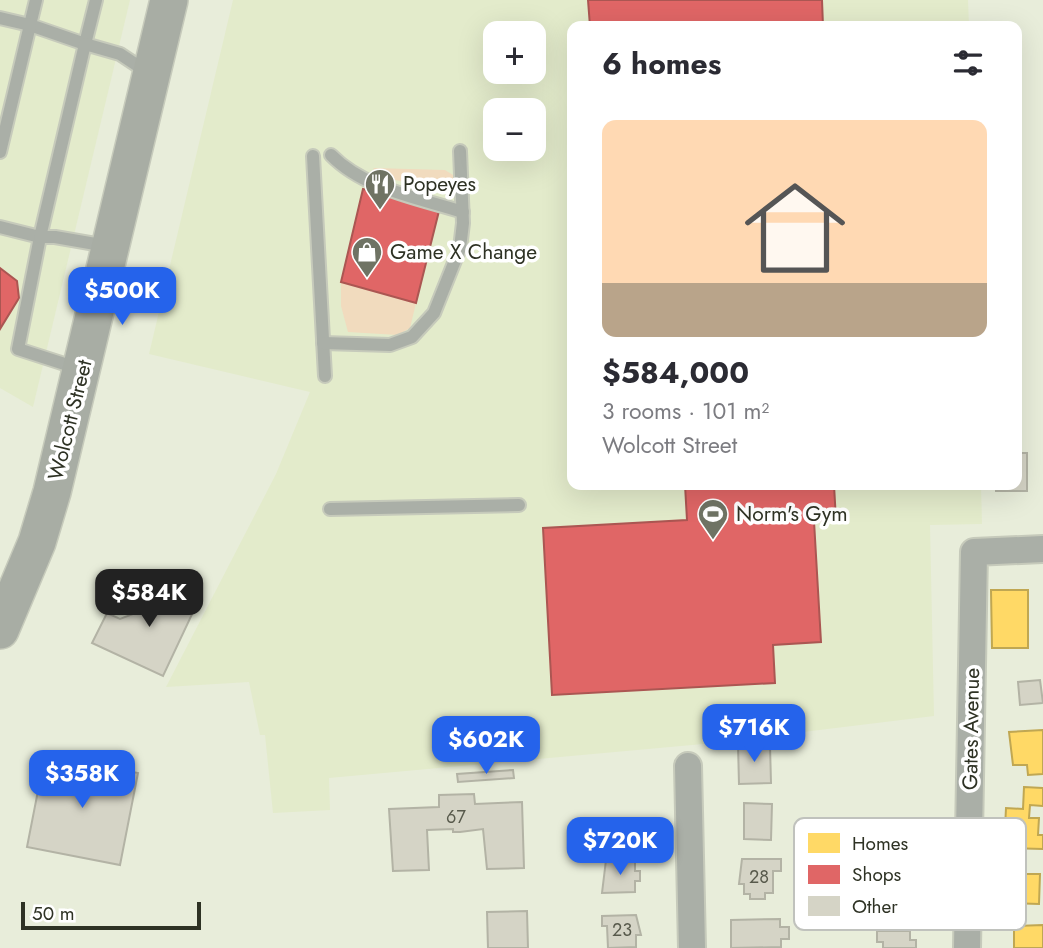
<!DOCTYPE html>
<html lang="en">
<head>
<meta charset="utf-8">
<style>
  body { margin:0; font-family:Jost,sans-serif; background:#f2f2f3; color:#2b2b33; height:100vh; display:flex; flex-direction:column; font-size:26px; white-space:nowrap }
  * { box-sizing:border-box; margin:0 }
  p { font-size:23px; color:#7c7c81 }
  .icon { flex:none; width:38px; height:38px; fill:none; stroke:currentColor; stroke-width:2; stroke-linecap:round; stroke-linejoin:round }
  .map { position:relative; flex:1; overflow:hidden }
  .sheet { position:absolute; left:567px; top:21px; width:455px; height:469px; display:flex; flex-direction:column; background:#fff; border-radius:14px; box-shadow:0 7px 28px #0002 }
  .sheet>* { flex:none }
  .tools { position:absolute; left:483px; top:21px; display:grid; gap:14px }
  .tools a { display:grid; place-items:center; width:63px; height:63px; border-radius:14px; background:#fff; box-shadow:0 7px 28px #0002; font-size:35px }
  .scale { position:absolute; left:21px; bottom:18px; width:180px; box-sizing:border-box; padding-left:7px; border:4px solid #2e3224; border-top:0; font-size:19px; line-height:24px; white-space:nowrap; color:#2e3224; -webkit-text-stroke:5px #fff; paint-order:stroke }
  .price { position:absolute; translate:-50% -60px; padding:0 16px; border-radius:14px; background:#2563eb; color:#fff; font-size:23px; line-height:46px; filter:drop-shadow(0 2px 4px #0008) }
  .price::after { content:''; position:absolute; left:50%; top:42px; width:21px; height:16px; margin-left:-10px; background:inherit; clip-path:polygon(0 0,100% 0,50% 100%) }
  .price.current { background:#222; color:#fff }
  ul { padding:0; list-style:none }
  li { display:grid; align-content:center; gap:14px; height:371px; padding:0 35px }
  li+li { border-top:2px solid #e1e1e2 }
  li span { display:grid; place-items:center; height:217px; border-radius:14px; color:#555 }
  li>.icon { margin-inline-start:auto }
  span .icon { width:126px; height:126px; fill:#fffc; stroke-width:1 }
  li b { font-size:30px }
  h2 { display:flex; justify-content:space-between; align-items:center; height:84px; padding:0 35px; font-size:30px }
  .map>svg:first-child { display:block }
</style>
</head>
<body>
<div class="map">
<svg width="1043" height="948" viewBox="0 0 1043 948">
  <rect width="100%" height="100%" fill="#e8edda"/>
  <g fill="#e3ebcb" fill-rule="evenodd">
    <polygon points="0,0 130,0 33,407 0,388"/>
    <path d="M233,0h735l1,26h-397v459h409l1,39 -52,1 4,191 -220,27 -385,35 1,32 -57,3 -8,-78h-5l-11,-53 -83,5 110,-213 34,-82 -161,-38zM495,33h39v39h-39zM495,110h39v39h-39z"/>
  </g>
  <g fill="#f1dbbe">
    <polygon points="373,168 445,170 453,175 456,185 449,192 382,177"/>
    <polygon points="341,282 416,303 410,328 398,335 348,332 341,306"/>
  </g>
  <g fill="#ffd966" stroke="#c0a752" stroke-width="2">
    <polygon points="991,590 1028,590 1028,648 992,648"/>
    <polygon points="1043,730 1043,774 1028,775 1027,765 1013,765 1009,732"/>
    <polygon points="1024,787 1043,788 1043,806 1030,805 1029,818 1039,818 1038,835 1043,835 1043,849 1004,848 1006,808 1023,809"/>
    <polygon points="1007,874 1040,874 1039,904 1006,903"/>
    <polygon points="1043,925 1043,948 1014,948 1014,926"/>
  </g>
  <g fill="#e06666" stroke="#ab5652" stroke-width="2">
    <polygon points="588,0 822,0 823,26 590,26"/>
    <polygon points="363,189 440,207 416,303 341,282"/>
    <polygon points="0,268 17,281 19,298 0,329"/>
    <polygon points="685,485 834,485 836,520 814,521 821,642 773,645 775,683 552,695 543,528 687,520"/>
  </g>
  <g fill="#d5d4c6" stroke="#b3b3a5" stroke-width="2">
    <polygon points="1017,453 1027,453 1027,491 996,491 996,485 1017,485"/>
    <polygon points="156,578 191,594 185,606 194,610 163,676 92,643 107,613 120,619 141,611"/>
    <polygon points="1040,680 1043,703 1020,705 1018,682"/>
    <polygon points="738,745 770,745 771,783 739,784"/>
    <polygon points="45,755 138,773 120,865 27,847"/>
    <polygon points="513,770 514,778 458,782 457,774"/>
    <polygon points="474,794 475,804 522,802 524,868 487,869 483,829 460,832 453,832 453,829 427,830 429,870 393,871 389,809 439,807 439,795"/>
    <polygon points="744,803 772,804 771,840 744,839"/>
    <polygon points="742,859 781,859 781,871 773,871 773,893 765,893 765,899 750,899 750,894 744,894 744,884 739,884"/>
    <polygon points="606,860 635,860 635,871 640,871 640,881 635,881 635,892 602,893"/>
    <polygon points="527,911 528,948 488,948 487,912"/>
    <polygon points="636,915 641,935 636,935 636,947 608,948 607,926 602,926 602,916"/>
    <polygon points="780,919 780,927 789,927 789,939 781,939 781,947 731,948 731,920"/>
    <polygon points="877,931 910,931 910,940 916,940 916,948 883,948 883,942 877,942"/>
  </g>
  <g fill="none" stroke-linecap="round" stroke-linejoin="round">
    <g stroke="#c6cabb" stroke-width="16">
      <g id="lane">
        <polyline points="36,0 30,25 85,44 96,0"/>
        <polyline points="0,18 30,25 0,152"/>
        <path d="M331,155c33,34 88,43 132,57"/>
        <polyline points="313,156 325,376"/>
        <polyline points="0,227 40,237 18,349 80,369"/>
        <polyline points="107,246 55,237 40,237 85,44 120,54 147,72"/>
        <polyline points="323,343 390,345 412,337 434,313 460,248 463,223 460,151"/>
        <polyline points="330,509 519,505"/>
      </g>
    </g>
    <g stroke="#c6cabb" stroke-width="30">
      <g id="street">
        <polyline points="688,766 692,948"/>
        <polyline points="967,948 974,552 1043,549"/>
      </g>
    </g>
    <g stroke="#c6cabb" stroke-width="40">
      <polyline id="secondary" points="0,630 37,542 52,492 169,0"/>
    </g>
    <use href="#lane" stroke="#aaafa7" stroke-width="12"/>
    <use href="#street" stroke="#aaafa7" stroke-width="26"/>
    <use href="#secondary" stroke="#a8ada4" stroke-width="37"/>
  </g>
  <defs>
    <g id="restaurant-pin" transform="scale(1.575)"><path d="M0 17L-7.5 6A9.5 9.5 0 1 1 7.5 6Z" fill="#6f7364" stroke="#fff"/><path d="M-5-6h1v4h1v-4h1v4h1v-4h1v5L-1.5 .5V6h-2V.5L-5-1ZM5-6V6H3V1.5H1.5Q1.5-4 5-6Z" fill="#fff"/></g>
    <g id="shop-pin" transform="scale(1.575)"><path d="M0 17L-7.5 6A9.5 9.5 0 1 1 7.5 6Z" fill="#6f7364" stroke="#fff"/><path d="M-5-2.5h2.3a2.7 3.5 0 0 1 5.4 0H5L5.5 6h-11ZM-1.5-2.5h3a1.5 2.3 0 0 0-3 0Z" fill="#fff"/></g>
    <g id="stadium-pin" transform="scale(1.575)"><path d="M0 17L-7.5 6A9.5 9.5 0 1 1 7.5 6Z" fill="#6f7364" stroke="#fff"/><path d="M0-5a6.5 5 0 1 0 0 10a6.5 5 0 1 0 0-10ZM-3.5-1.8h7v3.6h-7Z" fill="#fff"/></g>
  </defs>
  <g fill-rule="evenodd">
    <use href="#restaurant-pin" x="380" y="184"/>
    <use href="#shop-pin" x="367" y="252"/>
    <use href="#stadium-pin" x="713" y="514"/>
  </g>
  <g text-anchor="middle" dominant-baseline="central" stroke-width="7" stroke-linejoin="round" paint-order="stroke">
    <g font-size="18" fill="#585a4c">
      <text x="456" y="817">67</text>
      <text x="759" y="877">28</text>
      <text x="622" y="930">23</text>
    </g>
    <g font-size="21" fill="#2e3224" stroke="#fff" text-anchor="start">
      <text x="403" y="184">Popeyes</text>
      <text x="390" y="252">Game X Change</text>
      <text x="736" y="514">Norm's Gym</text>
    </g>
    <g font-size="21" fill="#2e3224" stroke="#fff">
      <text transform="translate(70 420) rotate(-76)">Wolcott Street</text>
      <text transform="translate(971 729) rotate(-89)">Gates Avenue</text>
    </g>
  </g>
  <rect x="794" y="818" width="232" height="112" rx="10" fill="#fff" stroke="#c0c2bd" stroke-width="2"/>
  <rect x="808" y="833" width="32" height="20" fill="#ffd966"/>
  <rect x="808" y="865" width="32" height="19" fill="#e06666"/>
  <rect x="808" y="896" width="32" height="20" fill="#d5d4c6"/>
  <g font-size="19" fill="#2e3224">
    <text x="852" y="850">Homes</text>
    <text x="852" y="881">Shops</text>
    <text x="852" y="913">Other</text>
  </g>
</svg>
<div class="tools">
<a>+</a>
<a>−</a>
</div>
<div class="scale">50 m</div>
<b class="price" style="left:122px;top:327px">$500K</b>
<b class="price current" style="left:149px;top:629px">$584K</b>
<b class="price" style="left:754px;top:764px">$716K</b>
<b class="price" style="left:486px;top:776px">$602K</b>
<b class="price" style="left:82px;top:810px">$358K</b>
<b class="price" style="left:620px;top:877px">$720K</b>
<section class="sheet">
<h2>6 homes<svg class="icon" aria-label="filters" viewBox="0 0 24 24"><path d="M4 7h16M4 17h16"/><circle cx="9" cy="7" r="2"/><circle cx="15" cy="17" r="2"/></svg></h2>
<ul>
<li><span style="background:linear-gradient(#ffd9b3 75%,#b9a48a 0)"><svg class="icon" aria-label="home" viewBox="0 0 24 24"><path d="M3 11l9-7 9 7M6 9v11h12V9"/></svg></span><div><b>$584,000</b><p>3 rooms · 101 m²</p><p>Wolcott Street</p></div></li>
</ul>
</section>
</div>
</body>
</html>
